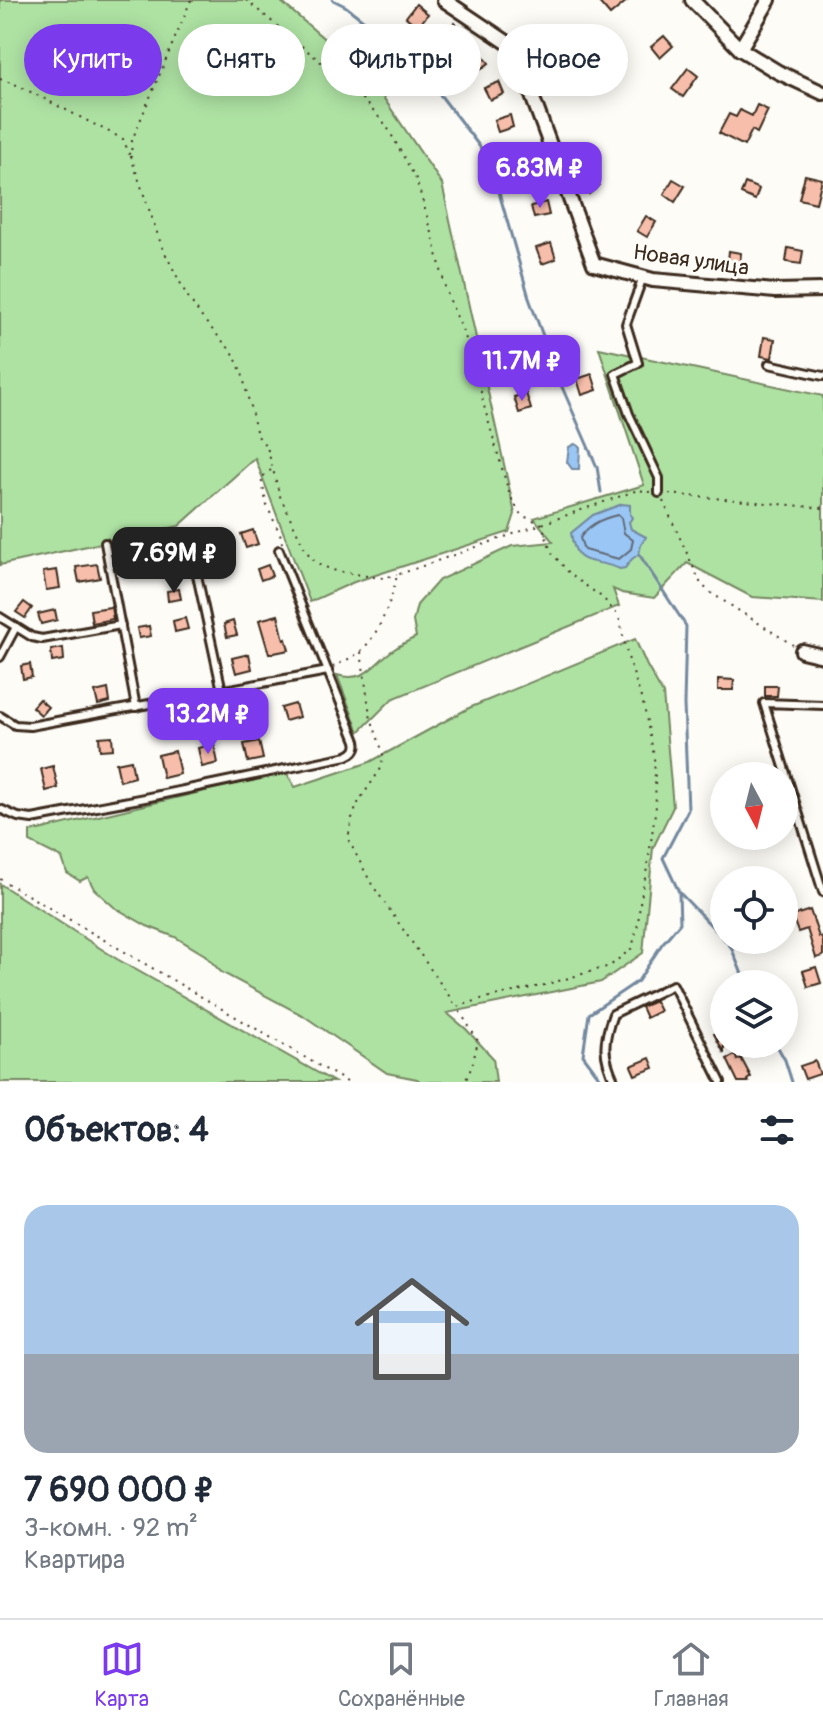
<!DOCTYPE html>
<html lang="ru">
<head>
<meta charset="utf-8">
<style>
  body { margin:0; font-family:Pangolin,sans-serif; background:#f2f2f3; color:#1f2937; height:100vh; display:flex; flex-direction:column; font-size:30px; white-space:nowrap }
  * { box-sizing:border-box; margin:0 }
  p { font-size:26px; color:#747a83 }
  .icon { flex:none; width:44px; height:44px; fill:none; stroke:currentColor; stroke-width:2; stroke-linecap:round; stroke-linejoin:round }
  .map { position:relative; height:1082px; overflow:hidden }
  .side { display:flex; flex-direction:column; background:#fff; flex:1 }
  .side>* { flex:none }
  .guide { position:absolute; left:24px; top:24px; width:776px; height:72px; display:flex; gap:16px }
  .needle { width:52px; rotate:173deg }
  .buttons { position:absolute; left:710px; top:762px; display:grid; gap:16px }
  .buttons a { display:grid; place-items:center; width:88px; height:88px; border-radius:50%; background:#fff; box-shadow:0 4px 20px #0003; font-size:40px }
  .price { position:absolute; translate:-50% -68px; padding:0 18px; border-radius:16px; background:#7c3aed; color:#fff; font-size:26px; line-height:52px; filter:drop-shadow(0 2px 4px #0008) }
  .price::after { content:''; position:absolute; left:50%; top:48px; width:24px; height:18px; margin-left:-12px; background:inherit; clip-path:polygon(0 0,100% 0,50% 100%) }
  .price.active { background:#222; color:#fff }
  ul { padding:0; list-style:none }
  li { display:grid; align-content:center; gap:16px; height:424px; padding:0 24px }
  li span { display:grid; place-items:center; height:248px; border-radius:24px; color:#555 }
  li>.icon { margin-inline-start:auto }
  span .icon { width:144px; height:144px; fill:#fffc; stroke-width:1 }
  li b { font-size:34px }
  h2 { display:flex; justify-content:space-between; align-items:center; height:96px; padding:0 24px; font-size:34px }
  .chip { padding:0 28px; border-radius:36px; background:#fff; box-shadow:0 4px 20px #0003; font-size:28px; line-height:72px }
  .chip.active { background:#7c3aed; color:#fff }
  .menu { display:flex; justify-content:space-around; align-items:center; height:112px; border-top:2px solid #e0e1e3; background:#fff; font-size:22px; color:#747a83 }
  .menu a { display:grid; justify-items:center; gap:4px }
  .menu .active { color:#7c3aed }
  .map>svg:first-child { display:block }
</style>
</head>
<body>
<div class="map">
<svg width="823" height="1082" viewBox="0 0 823 1082">
  <rect width="100%" height="100%" fill="#fdfcf7"/>
  <filter id="ink" filterUnits="userSpaceOnUse"><feTurbulence type="fractalNoise" baseFrequency=".0125" numOctaves="2"/><feDisplacementMap in="SourceGraphic" scale="16" xChannelSelector="R" yChannelSelector="G"/><feConvolveMatrix kernelMatrix="1 2 1 2 8 2 1 2 1" color-interpolation-filters="sRGB"/></filter>
  <g filter="url(#ink)">
    <g fill="#aee2a3" stroke="#748660" stroke-width="2">
      <polygon points="0,0 279,0 370,78 442,184 515,514 509,532 354,582 310,602 255,458 179,526 0,565"/>
      <path d="M599,348l224,48v206l-71,-5 -65,-34 -33,35 -32,-5 -9,-4 6,17 -227,93 -33,33 -22,-57c29,8 35,-10 56,-25 7,-5 15,-9 23,-13l-3,-16 4,-16 22,-25 73,-34 41,-4 -19,-24 110,-33z"/>
      <polygon points="635,639 647,666 663,694 673,807 653,848 643,953 601,982 447,1013 466,1029 493,1058 496,1082 421,1082 417,1079 387,1073 304,1016 221,972 205,955 175,937 147,926 114,907 94,889 88,877 80,881 67,873 62,858 30,842 30,832 286,772 295,787 370,762 469,708"/>
      <polygon points="0,884 117,959 334,1082 0,1082"/>
    </g>
    <g fill="#99c6f4" stroke="#73889e" stroke-width="2">
      <polygon points="575,444 580,447 579,469 572,469 567,462 569,447"/>
      <path d="M622,504l8,1v9l2,4 -3,4 2,7 15,8 -5,8 -2,9 -7,5 -7,9 -5,1c-28,-12 -44,1 -49,-36l22,-18z"/>
    </g>
    <g fill="none" stroke-linecap="round" stroke-linejoin="round">
      <path stroke="#616874" stroke-width="2" d="M618,515l3,3 3,15 9,7 -2,9 -12,10 -35,-9 -4,-12c8,-13 23,-20 38,-23z"/>
      <g stroke="#73889e" stroke-width="3">
        <polyline points="333,0 345,6 412,58 493,164 500,196 530,301 562,387 597,467 601,492"/>
        <polyline points="639,554 686,626 684,704 688,810 663,858 679,892 724,939"/>
        <polyline points="725,940 731,947 746,984"/>
        <polyline points="776,1044 785,1060 792,1082"/>
        <polyline points="603,1082 583,1055 589,1014 638,981 662,944 680,923 679,893"/>
      </g>
    </g>
    <g fill="#f7bfab" stroke="#3b2a1e" stroke-width="2">
      <polygon points="597,0 628,0 610,15"/>
      <polygon points="416,4 428,14 418,27 406,17"/>
      <polygon points="454,23 464,32 453,45 443,36"/>
      <polygon points="664,36 673,46 660,58 651,47"/>
      <polygon points="481,53 489,63 476,73 469,63"/>
      <polygon points="688,68 698,76 683,97 672,89"/>
      <polygon points="499,82 504,94 490,100 484,88"/>
      <polygon points="757,105 768,110 757,133 752,130 744,146 719,133 729,114 736,117 740,110 752,116"/>
      <polygon points="510,115 513,127 498,132 494,120"/>
      <polygon points="531,164 536,175 522,180 518,170"/>
      <polygon points="589,175 599,185 589,194 580,185"/>
      <polygon points="805,175 822,179 816,203 799,199"/>
      <polygon points="673,179 685,186 675,202 664,194"/>
      <polygon points="745,183 759,189 755,200 741,194"/>
      <polygon points="546,202 549,215 534,218 531,206"/>
      <polygon points="646,216 656,222 647,237 637,231"/>
      <polygon points="551,243 556,259 542,264 536,248"/>
      <polygon points="788,248 803,251 801,264 786,262"/>
      <polygon points="729,251 741,253 740,263 728,261"/>
      <polygon points="764,337 775,339 772,358 761,356"/>
      <polygon points="592,374 597,390 582,395 577,379"/>
      <polygon points="526,393 531,409 519,413 514,397"/>
      <polygon points="253,530 258,544 246,548 241,534"/>
      <polygon points="97,564 100,578 79,582 76,567"/>
      <polygon points="268,565 272,576 261,580 257,569"/>
      <polygon points="57,570 60,588 46,590 43,572"/>
      <polygon points="179,589 181,599 168,601 167,591"/>
      <polygon points="24,602 32,608 25,618 16,612"/>
      <polygon points="111,607 113,619 92,623 90,610"/>
      <polygon points="55,610 57,620 41,624 38,614"/>
      <polygon points="278,615 284,640 286,639 289,650 269,654 259,620"/>
      <polygon points="185,618 188,629 175,632 173,621"/>
      <polygon points="233,621 237,635 227,637 224,624"/>
      <polygon points="149,626 151,636 139,638 137,628"/>
      <polygon points="63,648 64,660 52,662 51,650"/>
      <polygon points="249,654 252,669 236,673 232,658"/>
      <polygon points="30,664 32,677 23,679 21,666"/>
      <polygon points="718,679 734,680 733,690 718,690"/>
      <polygon points="765,686 778,686 777,696 765,696"/>
      <polygon points="108,689 110,702 98,705 95,692"/>
      <polygon points="39,699 48,707 41,715 32,707"/>
      <polygon points="295,704 299,717 285,721 281,708"/>
      <polygon points="112,736 113,749 100,750 99,737"/>
      <polygon points="259,741 263,759 248,762 244,744"/>
      <polygon points="214,744 218,763 202,767 198,748"/>
      <polygon points="175,751 180,774 163,778 158,755"/>
      <polygon points="131,760 134,777 120,781 116,763"/>
      <polygon points="53,766 58,788 46,791 41,769"/>
      <polygon points="810,910 819,937 821,937 823,941 823,956 816,958 807,929 798,932 792,916"/>
      <polygon points="816,967 821,983 808,987 803,971"/>
      <polygon points="655,1001 660,1011 646,1018 641,1007"/>
      <polygon points="724,1029 724,1053 714,1034"/>
      <polygon points="735,1055 737,1060 741,1058 751,1077 747,1080 748,1082 738,1082 727,1059"/>
      <polygon points="650,1058 654,1068 635,1075 631,1066"/>
      <polygon points="815,1061 820,1074 805,1079 800,1066"/>
    </g>
    <g fill="none" stroke-linecap="round" stroke-linejoin="round">
      <g stroke="#3b2a1e" stroke-width="12">
        <g id="service">
          <polyline points="643,277 626,324 638,363 615,374 629,414 659,478 659,493"/>
          <polyline points="769,364 823,376"/>
          <polyline points="189,538 222,691"/>
          <polyline points="105,543 136,707"/>
          <polyline points="0,617 32,637 42,639 121,625"/>
          <polyline points="0,657 16,627"/>
          <polyline points="823,705 764,703 823,892"/>
          <polyline points="0,716 15,725 30,726 328,671"/>
          <path d="M0,809l18,8 14,2 113,-21 202,-42c7,-3 11,-7 9,-15l-77,-191"/>
          <path d="M615,1082c-13,-27 -12,-40 -2,-68l60,-29 48,97"/>
        </g>
      </g>
      <g stroke="#3b2a1e" stroke-width="18">
        <g id="minor">
          <polyline points="444,0 514,47 594,264 653,280 775,291 823,290"/>
          <polyline points="692,0 740,49 778,72 823,93"/>
          <polyline points="740,49 769,0"/>
          <polyline points="802,651 823,656"/>
        </g>
      </g>
      <g stroke="#3b2a1e" stroke-width="2" stroke-dasharray="2 6" stroke-linecap="butt">
        <polyline points="191,0 132,140 131,157 162,247 186,294 203,319 233,353 242,373 257,435 267,447 280,496 306,551 317,564 336,571 380,578 397,575"/>
        <polyline points="246,0 350,86 386,125 416,179 433,236 446,291 473,356 484,406 510,496 521,515 542,524 551,552 571,575 603,598 619,617 627,654 644,707 654,756 656,806 648,863 640,903 638,924 632,948 610,966 541,986 481,999 457,1007 478,1041 472,1066 465,1082"/>
        <polyline points="0,79 17,85 123,139 130,156"/>
        <polyline points="271,470 261,478 267,506 281,536 282,543"/>
        <polyline points="669,494 823,508"/>
        <polyline points="663,501 701,584 711,593 793,645"/>
        <polyline points="361,652 370,715 383,753 382,767 359,801 352,818 348,839 371,883 456,1006"/>
        <path d="M333,667c9,-5 21,-10 28,-16 19,-18 31,-52 36,-76l241,-85 13,2"/>
        <polyline points="0,879 347,1082"/>
      </g>
      <use href="#service" stroke="#fdfcf7" stroke-width="6"/>
      <use href="#minor" stroke="#fdfcf7" stroke-width="12"/>
    </g>
  </g>
  <g text-anchor="middle" dominant-baseline="central" stroke-width="6" stroke-linejoin="round" paint-order="stroke">
    <g font-size="22" fill="#3b2a1e" stroke="#fdfcf7">
      <text transform="translate(691 260) rotate(8)">Новая улица</text>
    </g>
  </g>
</svg>
<div class="buttons">
<a><svg class="needle" viewBox="-14 -14 28 28"><path d="M0-13l5 13h-10z" fill="#e53935"/><path d="M0 13l5-13h-10z" fill="#747a83"/></svg></a>
<a><svg class="icon" aria-label="locate" viewBox="0 0 24 24"><circle cx="12" cy="12" r="6"/><path d="M12 2v4M12 18v4M2 12h4M18 12h4"/></svg></a>
<a><svg class="icon" aria-label="layers" viewBox="0 0 24 24"><path d="M12 4l9 5-9 5-9-5zM3 14l9 5 9-5"/></svg></a>
</div>
<b class="price" style="left:540px;top:210px">6.83M ₽</b>
<b class="price" style="left:522px;top:403px">11.7M ₽</b>
<b class="price active" style="left:174px;top:595px">7.69M ₽</b>
<b class="price" style="left:208px;top:756px">13.2M ₽</b>
<div class="guide">
<a class="chip active">Купить</a>
<a class="chip">Снять</a>
<a class="chip">Фильтры</a>
<a class="chip">Новое</a>
</div>
</div>
<section class="side">
<h2>Объектов: 4<svg class="icon" aria-label="filters" viewBox="0 0 24 24"><path d="M4 7h16M4 17h16"/><circle cx="9" cy="7" r="2"/><circle cx="15" cy="17" r="2"/></svg></h2>
<ul>
<li><span style="background:linear-gradient(#a9c7e8 60%,#9aa5b1 0)"><svg class="icon" aria-label="home" viewBox="0 0 24 24"><path d="M3 11l9-7 9 7M6 9v11h12V9"/></svg></span><div><b>7 690 000 ₽</b><p>3-комн. · 92 m²</p><p>Квартира</p></div></li>
</ul>
</section>
<nav class="menu">
<a class="active"><svg class="icon" aria-label="map" viewBox="0 0 24 24"><path d="M3 6l6-2 6 2 6-2v14l-6 2-6-2-6 2zM9 4v14M15 6v14"/></svg>Карта</a>
<a><svg class="icon" aria-label="saved" viewBox="0 0 24 24"><path d="M7 4h10v16l-5-4-5 4z"/></svg>Сохранённые</a>
<a><svg class="icon" aria-label="home" viewBox="0 0 24 24"><path d="M3 11l9-7 9 7M6 9v11h12V9"/></svg>Главная</a>
</nav>
</body>
</html>
